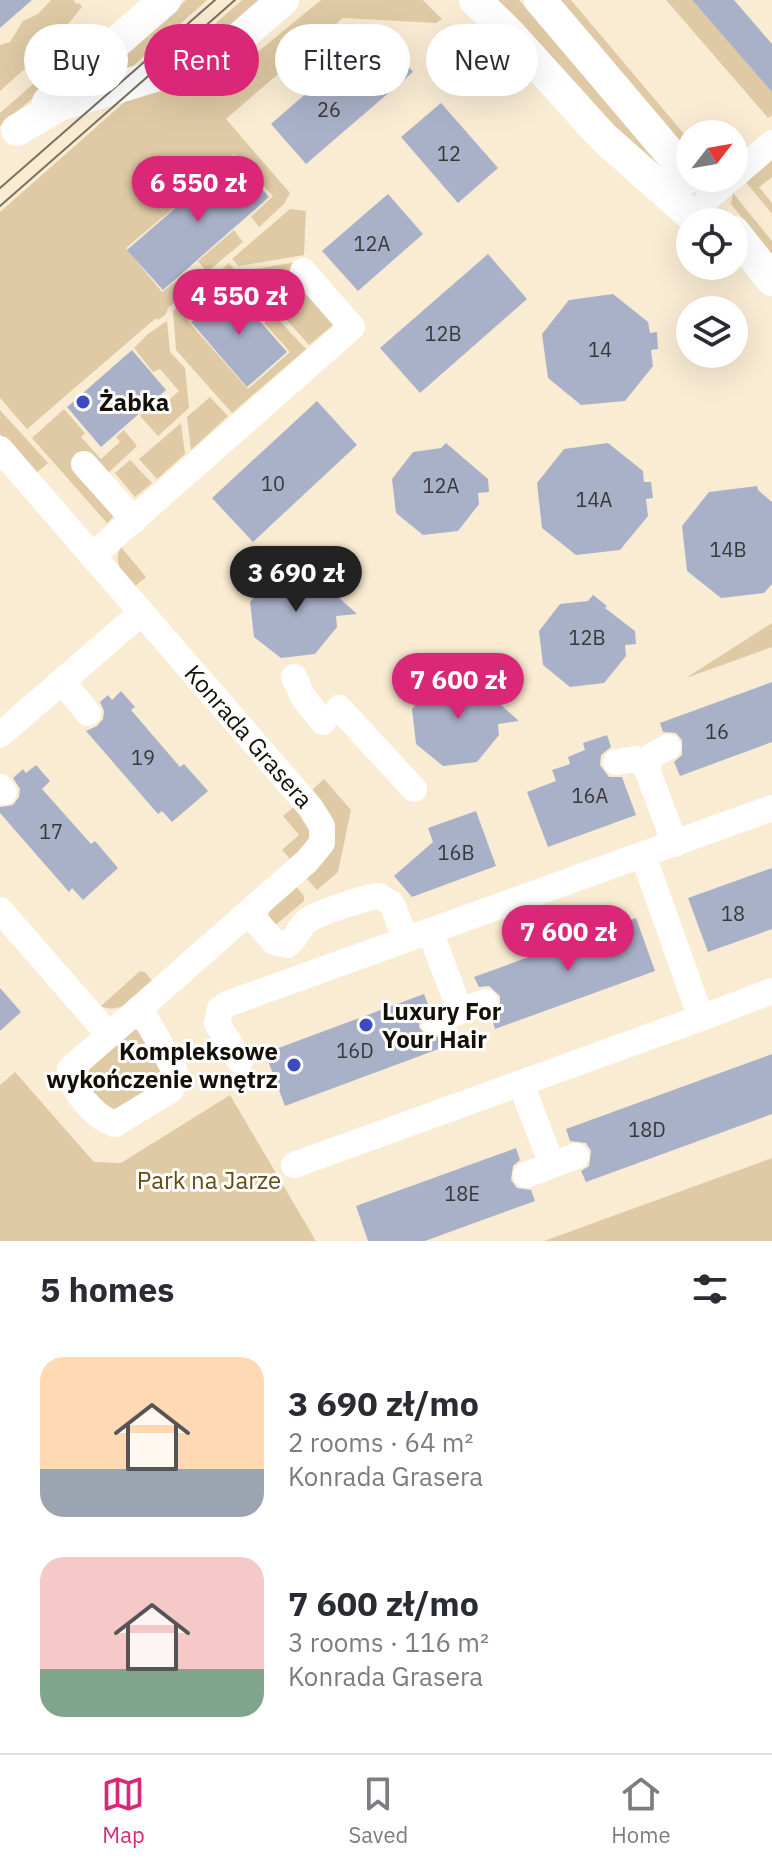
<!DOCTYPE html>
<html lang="en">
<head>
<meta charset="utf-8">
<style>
  body { margin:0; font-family:"IBM Plex Sans",sans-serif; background:#f2f2f3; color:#2b2b33; height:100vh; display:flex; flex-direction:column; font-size:30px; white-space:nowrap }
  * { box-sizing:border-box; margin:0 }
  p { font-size:26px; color:#7c7c81 }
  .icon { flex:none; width:44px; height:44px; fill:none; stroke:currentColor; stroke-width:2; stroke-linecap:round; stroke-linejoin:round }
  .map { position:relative; height:1241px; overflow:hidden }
  .drawer { display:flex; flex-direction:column; background:#fff; flex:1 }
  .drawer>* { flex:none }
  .banner { position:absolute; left:24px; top:24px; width:724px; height:72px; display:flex; gap:16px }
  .needle { width:52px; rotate:59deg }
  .controls { position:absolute; left:676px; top:120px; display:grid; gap:16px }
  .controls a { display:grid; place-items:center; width:72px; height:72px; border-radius:50%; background:#fff; box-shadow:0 8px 32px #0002; font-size:40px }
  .price { position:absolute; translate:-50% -68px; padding:0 18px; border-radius:28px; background:#db2777; color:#fff; font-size:26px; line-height:52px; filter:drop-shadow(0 2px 4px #0008) }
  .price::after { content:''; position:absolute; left:50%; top:48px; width:24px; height:18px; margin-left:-12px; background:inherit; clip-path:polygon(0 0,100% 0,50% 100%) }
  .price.current { background:#222; color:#fff }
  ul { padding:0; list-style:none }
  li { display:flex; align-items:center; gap:24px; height:200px; padding:0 40px }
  li span { display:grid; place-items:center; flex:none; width:224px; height:160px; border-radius:24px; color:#555 }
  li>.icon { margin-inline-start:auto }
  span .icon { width:96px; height:96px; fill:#fffc; stroke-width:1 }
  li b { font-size:34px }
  h2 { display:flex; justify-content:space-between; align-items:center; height:96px; padding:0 40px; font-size:34px }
  .tag { padding:0 28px; border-radius:36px; background:#fff; box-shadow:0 8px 32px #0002; font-size:28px; line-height:72px }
  .tag.current { background:#db2777; color:#fff }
  .tab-bar { display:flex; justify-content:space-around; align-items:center; height:112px; border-top:2px solid #e1e1e2; background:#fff; font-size:22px; color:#7c7c81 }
  .tab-bar a { display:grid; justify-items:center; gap:4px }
  .tab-bar .current { color:#db2777 }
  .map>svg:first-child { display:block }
</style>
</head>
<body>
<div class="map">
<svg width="772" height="1241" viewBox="0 0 772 1241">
  <rect width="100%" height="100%" fill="#faecd3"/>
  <g fill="#dfcaa5">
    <polygon points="51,0 74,0 76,4 79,3 82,7 48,48 0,91 0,45 10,42 23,21 38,14"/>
    <polygon points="186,0 207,0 123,75 91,83 111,66 113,67"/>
    <polygon points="242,0 265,0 253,11 172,62"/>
    <polygon points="321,0 423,0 442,19 436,23 343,18 226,119 290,193 284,204 259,227 251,217 273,196 234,154 193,190 196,195 185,205 181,202 126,248 162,292 183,276 192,287 168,308 166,314 158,320 156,318 27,429 0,398 0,212 137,91 241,54 248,60"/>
    <polygon points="490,0 519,0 697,204 694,208"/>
    <polygon points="556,0 571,0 690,141 690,154"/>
    <polygon points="666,0 692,0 772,91 772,115 768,118"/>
    <polygon points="77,41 85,43 63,72 0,126 0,113 56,64"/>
    <polygon points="772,158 772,177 759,187 772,203 772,214 744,180"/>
    <polygon points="733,193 772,241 772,255 731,204"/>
    <polygon points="290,209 306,211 304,255 239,266 232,259"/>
    <polygon points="234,230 243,242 207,272 198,261"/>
    <polygon points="308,260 333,325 309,345 243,271"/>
    <polygon points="229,263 259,298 251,306 231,284 188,321 248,389 290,352 264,323 274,315 306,349 232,413 176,350 173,311"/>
    <polygon points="167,321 170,352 185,368 189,408 158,436 140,416 150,407 156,412 179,391 160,369 153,372 134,348 148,334"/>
    <polygon points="210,397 228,416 191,450 187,417"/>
    <polygon points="64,409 85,433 81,437 101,459 120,442 116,437 124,430 137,446 108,473 90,453 72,468 115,515 107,523 32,438"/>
    <polygon points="0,410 48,463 34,475 0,434"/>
    <polygon points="181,423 185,454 157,479 139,459"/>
    <polygon points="130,460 152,483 135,497 115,473"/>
    <path d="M121,547l25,30 -12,10c-10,-13 -22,-23 -13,-40z"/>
    <polygon points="772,623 772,647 686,678"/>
    <polygon points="465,663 493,685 487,692 481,687 482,684 465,671 460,677 453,679 453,685 450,685 447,679 433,681 422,693 427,698 425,700 420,696 413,707 411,670"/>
    <path d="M324,779l27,31 -13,62 -21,18 -11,-12c36,-31 35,-52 6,-88z"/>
    <polygon points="296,805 313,835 292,861 282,850 299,835 283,816"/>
    <polygon points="295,885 304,896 304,901 272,928 268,918 270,908"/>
    <path d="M140,971l5,1 8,10c-15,12 -31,34 -52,24z"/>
    <path d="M134,1029l5,2c32,54 31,47 -22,79 -21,-5 -34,-25 -27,-45z"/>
    <polygon points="15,1072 94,1162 121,1163 230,1095 316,1241 0,1241 0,1085"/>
    <polygon points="772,1158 772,1241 544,1241"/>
  </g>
  <g fill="#a9b1c9">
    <polygon points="0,0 32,0 0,28"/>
    <polygon points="692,0 734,0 772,44 772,92"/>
    <polygon points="379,30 413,72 306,164 271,124"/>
    <polygon points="441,103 498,168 458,203 401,137"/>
    <polygon points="234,157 269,197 163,290 127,250"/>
    <polygon points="388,194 423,234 358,291 322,251"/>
    <polygon points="488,254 527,299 420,393 380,348"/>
    <polygon points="230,287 287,352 247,387 191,322"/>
    <polygon points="613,294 648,322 650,333 657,332 658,349 651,350 653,366 625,401 581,405 548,378 542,334 569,300"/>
    <polygon points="132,350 166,390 101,447 67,407"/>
    <polygon points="317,401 357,445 253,542 212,498"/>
    <polygon points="446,443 488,479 489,492 478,493 479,504 458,531 423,535 396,513 392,479 413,452 441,448"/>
    <polygon points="608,443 643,471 644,482 651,482 653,498 646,499 648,516 620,550 576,555 542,528 537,483 564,449"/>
    <polygon points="757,486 758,490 772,502 772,584 764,593 721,598 687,571 682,526 709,492"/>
    <polygon points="304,566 357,614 336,616 337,627 315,654 281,658 254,637 250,602 272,575 300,572"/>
    <polygon points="593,595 607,606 605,608 635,631 636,644 625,645 626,656 604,683 570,687 543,665 539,631 560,604 588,601"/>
    <polygon points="466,674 519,721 498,724 499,735 477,762 443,766 416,744 412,709 434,682 462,679"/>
    <polygon points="772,682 772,742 680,776 674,762 682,755 682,740 676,733 663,732 660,723"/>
    <polygon points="121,691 135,707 131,710 180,767 184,764 208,791 172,822 162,811 158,814 86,731 97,726 103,719 104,711 100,702 108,695 112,700"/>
    <polygon points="607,735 611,747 601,755 600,765 609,777 622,777 636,815 548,847 527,792 556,781 552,770 570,764 568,757 585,750 583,743"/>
    <polygon points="36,765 50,781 42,789 91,844 95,841 118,868 83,900 72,888 69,892 0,813 0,807 13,805 19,797 20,789 13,778 23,769 26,773"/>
    <polygon points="476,811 496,866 412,897 394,876 433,842 428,828"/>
    <polygon points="772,868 772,929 708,952 688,898"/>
    <polygon points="636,918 655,971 495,1029 491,1017 500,1006 500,996 489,986 479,987 474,977"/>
    <polygon points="0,988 21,1012 0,1031"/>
    <polygon points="424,994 429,1007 421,1013 419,1027 425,1035 440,1037 444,1047 285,1106 265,1053"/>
    <polygon points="772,1054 772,1114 586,1182 581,1171 589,1166 591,1151 586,1143 570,1141 566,1129"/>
    <polygon points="516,1148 520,1160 513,1166 511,1180 517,1188 531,1190 535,1201 425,1241 368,1241 356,1206"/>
  </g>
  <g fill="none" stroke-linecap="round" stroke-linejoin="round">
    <g stroke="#fff" stroke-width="26">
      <polyline points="734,176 772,143"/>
      <polyline points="708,198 731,178"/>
      <polyline points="0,449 310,807 322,826 322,843 307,861 140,1008"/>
      <polyline points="84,464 134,520"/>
      <polyline points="92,556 352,327 303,271"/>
      <polyline points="294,677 303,697 323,722"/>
      <polyline points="62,681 88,713"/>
      <polyline points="339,708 414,789"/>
      <polyline points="0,735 141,613"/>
      <polyline points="668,747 653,755 646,767 675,844"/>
      <polyline points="616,762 636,759 646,767"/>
      <polyline points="0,787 4,792"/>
      <polyline points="0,910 109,1035"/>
      <path d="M249,913l25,29 13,3c10,-6 11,-17 20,-24 13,-9 56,-23 72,-25l13,8 14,36"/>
      <polyline points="430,931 460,1011 485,1002"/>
      <path d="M140,1008l34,61 2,11 -5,10 -56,34c-19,-6 -46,-35 -45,-55z"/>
      <polyline points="701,1018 772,991"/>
      <polyline points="434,1022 460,1011"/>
      <polyline points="240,1061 217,1023 220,1009 227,1004 772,808"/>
      <polyline points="521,1084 552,1165 576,1156"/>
      <polyline points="294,1165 701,1018 643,855"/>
      <polyline points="526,1175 552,1165"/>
    </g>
    <g stroke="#fff" stroke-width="32">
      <polyline points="475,0 509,33 603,137 699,222"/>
      <polyline points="540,0 690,177"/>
      <polyline points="48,102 165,0"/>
      <polyline points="17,130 60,105 188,66 213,54 238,39 283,0"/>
      <polyline points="734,232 772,280"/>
    </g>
    <g stroke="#776f5f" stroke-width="2">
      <polyline points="0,188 215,0"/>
      <polyline points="0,206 235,0"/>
    </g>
  </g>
  <g fill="#3c4cc0" stroke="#fff" stroke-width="3">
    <circle cx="83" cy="402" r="8"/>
    <circle cx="366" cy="1025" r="8"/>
    <circle cx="294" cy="1065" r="8"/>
  </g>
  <g text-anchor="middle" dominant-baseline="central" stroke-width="6" stroke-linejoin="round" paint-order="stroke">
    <g font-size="20" fill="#393838">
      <text x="329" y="109">26</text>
      <text x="449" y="153">12</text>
      <text x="372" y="243">12A</text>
      <text x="443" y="333">12B</text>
      <text x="600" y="349">14</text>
      <text x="273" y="483">10</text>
      <text x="441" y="485">12A</text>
      <text x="594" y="499">14A</text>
      <text x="728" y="549">14B</text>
      <text x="587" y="637">12B</text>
      <text x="717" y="731">16</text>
      <text x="143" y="757">19</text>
      <text x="590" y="795">16A</text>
      <text x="51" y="831">17</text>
      <text x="456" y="852">16B</text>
      <text x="733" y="913">18</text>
      <text x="355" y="1050">16D</text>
      <text x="647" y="1129">18D</text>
      <text x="462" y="1193">18E</text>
    </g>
    <g font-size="24" font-weight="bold" fill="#141007" stroke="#fff" text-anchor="start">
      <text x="99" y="402">Żabka</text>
      <text x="382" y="1011">Luxury For<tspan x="382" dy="28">Your Hair</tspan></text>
      <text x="278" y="1051" text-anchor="end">Kompleksowe<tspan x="278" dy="28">wykończenie wnętrz</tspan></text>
    </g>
    <g font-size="24" fill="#141007" stroke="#fff">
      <text transform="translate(249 736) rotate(49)">Konrada Grasera</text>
    </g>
    <g font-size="24" fill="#674c13" stroke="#fff">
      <text x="209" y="1180">Park na Jarze</text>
    </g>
  </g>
</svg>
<div class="controls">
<a><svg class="needle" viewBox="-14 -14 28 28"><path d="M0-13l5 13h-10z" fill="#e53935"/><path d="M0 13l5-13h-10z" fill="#7c7c81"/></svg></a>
<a><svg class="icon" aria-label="locate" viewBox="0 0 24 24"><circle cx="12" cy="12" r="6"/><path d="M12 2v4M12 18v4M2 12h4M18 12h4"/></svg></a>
<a><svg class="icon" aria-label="layers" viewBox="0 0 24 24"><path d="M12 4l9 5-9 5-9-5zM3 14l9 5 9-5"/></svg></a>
</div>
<b class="price" style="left:198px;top:224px">6 550 zł</b>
<b class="price" style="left:239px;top:337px">4 550 zł</b>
<b class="price current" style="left:296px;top:614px">3 690 zł</b>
<b class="price" style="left:458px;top:721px">7 600 zł</b>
<b class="price" style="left:568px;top:973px">7 600 zł</b>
<div class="banner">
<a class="tag">Buy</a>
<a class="tag current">Rent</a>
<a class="tag">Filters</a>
<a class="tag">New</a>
</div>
</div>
<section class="drawer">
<h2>5 homes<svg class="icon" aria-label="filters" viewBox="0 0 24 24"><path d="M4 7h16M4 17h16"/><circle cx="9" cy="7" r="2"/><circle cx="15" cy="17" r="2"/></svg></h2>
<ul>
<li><span style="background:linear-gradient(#ffd9b3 70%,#9aa5b1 0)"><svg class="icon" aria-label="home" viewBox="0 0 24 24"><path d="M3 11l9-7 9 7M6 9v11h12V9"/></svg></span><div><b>3 690 zł/mo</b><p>2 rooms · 64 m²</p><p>Konrada Grasera</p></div></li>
<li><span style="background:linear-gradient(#f6c9c9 70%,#7fa58c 0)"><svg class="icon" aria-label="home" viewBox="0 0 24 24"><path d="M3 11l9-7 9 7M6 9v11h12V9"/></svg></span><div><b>7 600 zł/mo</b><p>3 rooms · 116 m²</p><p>Konrada Grasera</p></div></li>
</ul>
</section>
<nav class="tab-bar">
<a class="current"><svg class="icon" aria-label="map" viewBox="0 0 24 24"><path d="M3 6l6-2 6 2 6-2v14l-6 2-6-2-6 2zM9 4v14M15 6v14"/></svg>Map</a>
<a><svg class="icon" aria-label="saved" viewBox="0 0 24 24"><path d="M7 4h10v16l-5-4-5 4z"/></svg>Saved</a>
<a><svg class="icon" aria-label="home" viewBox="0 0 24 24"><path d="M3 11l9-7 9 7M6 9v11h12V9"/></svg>Home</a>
</nav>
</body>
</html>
